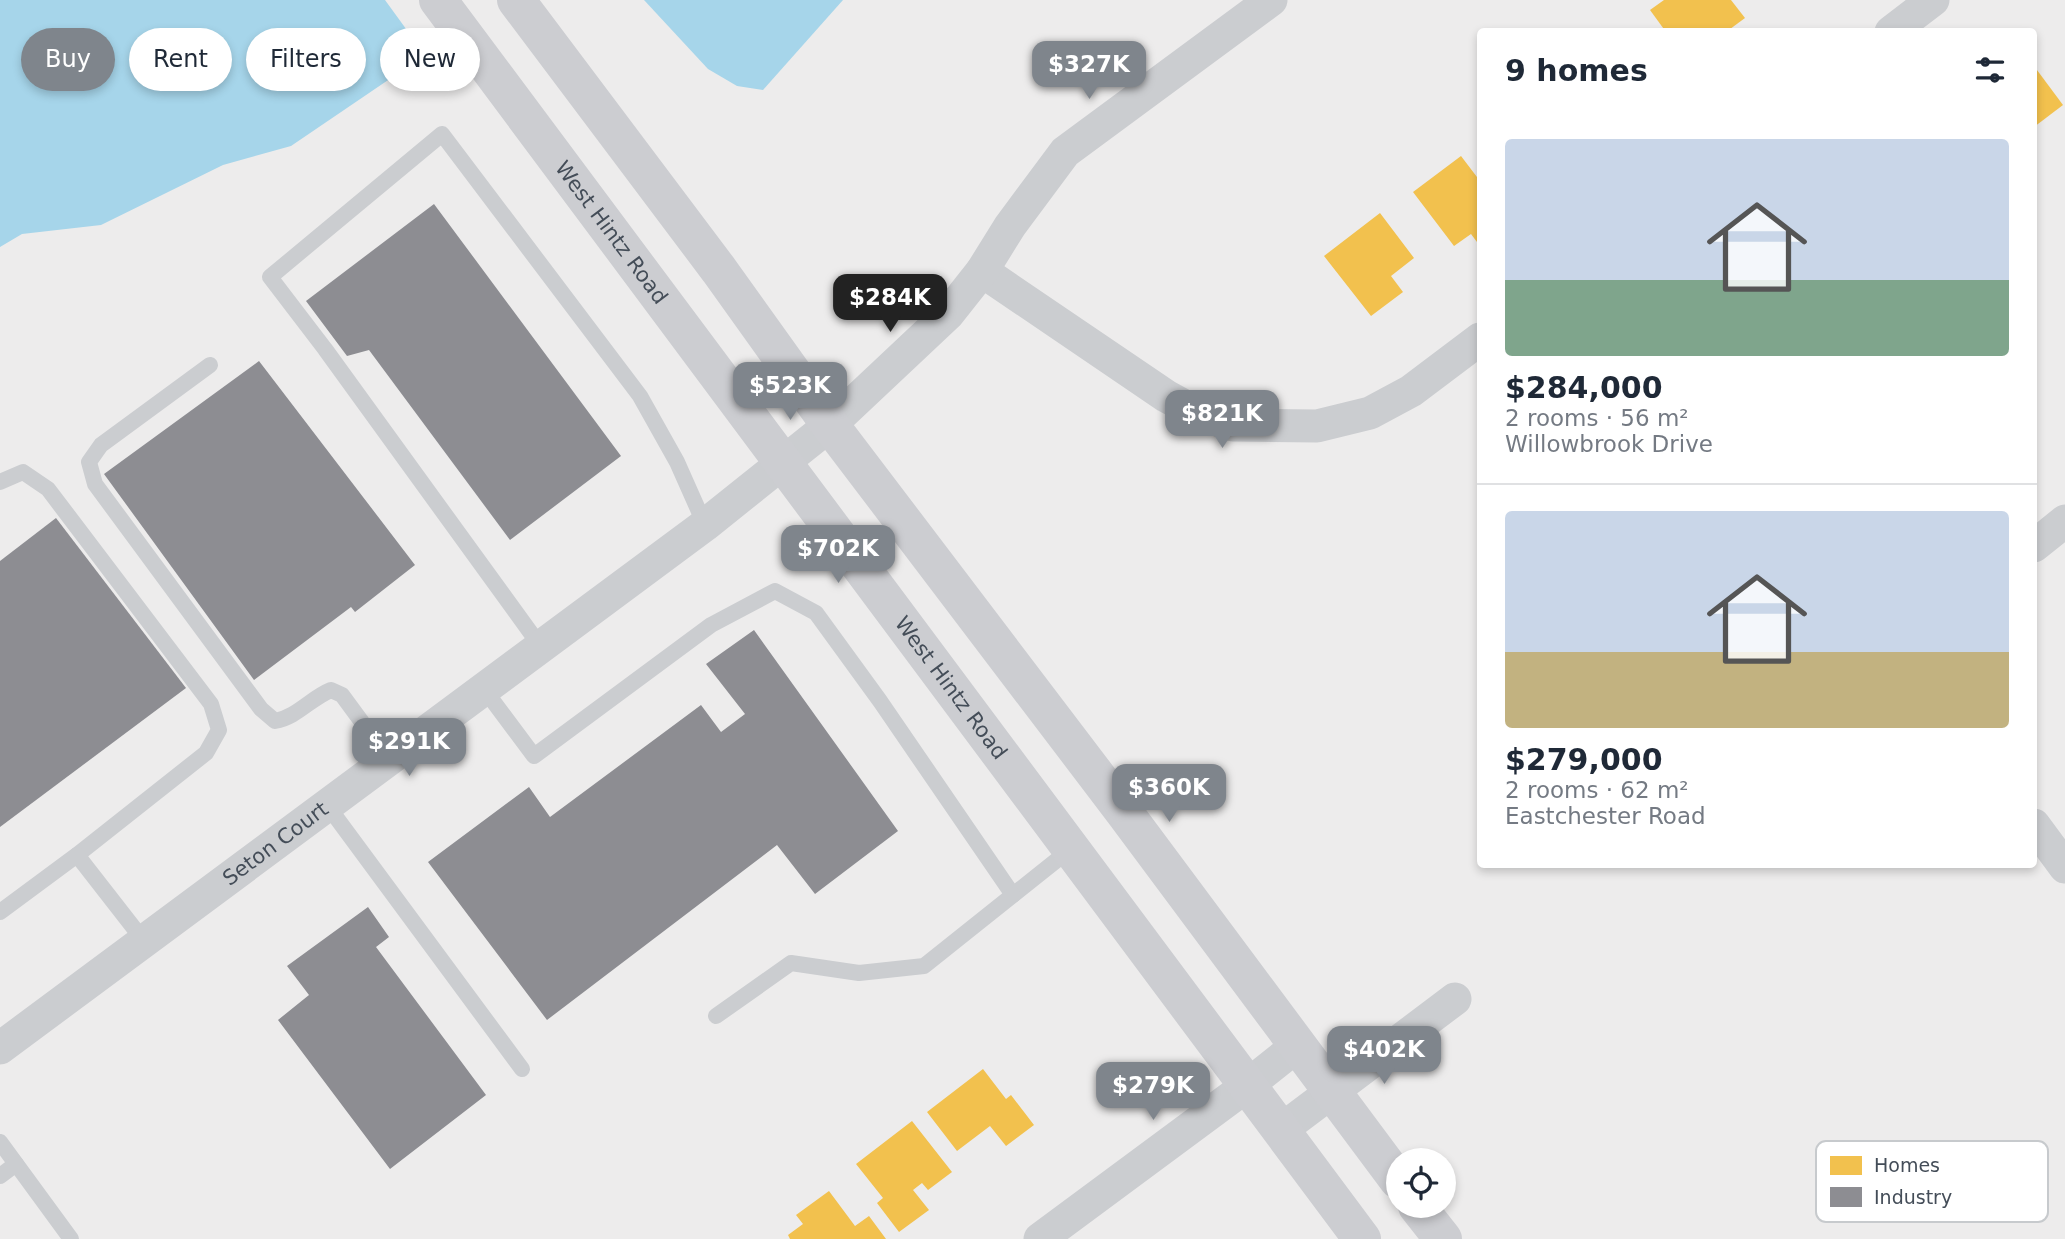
<!DOCTYPE html>
<html lang="en">
<head>
<meta charset="utf-8">
<style>
  body { margin:0; font-family:"DejaVu Sans",sans-serif; background:#f2f2f3; color:#1f2937; height:100vh; display:flex; flex-direction:column; font-size:26px; white-space:nowrap }
  * { box-sizing:border-box; margin:0 }
  p { font-size:23px; color:#747a83 }
  .icon { flex:none; width:38px; height:38px; fill:none; stroke:currentColor; stroke-width:2; stroke-linecap:round; stroke-linejoin:round }
  .map { position:relative; flex:1; overflow:hidden }
  .panel { position:absolute; left:1477px; top:28px; width:560px; height:840px; display:flex; flex-direction:column; background:#fff; border-radius:7px; box-shadow:0 4px 10px #0003 }
  .panel>* { flex:none }
  .hud { position:absolute; left:21px; top:28px; width:665px; height:63px; display:flex; gap:14px }
  .tools { position:absolute; left:1386px; top:1148px; display:grid; gap:14px }
  .tools a { display:grid; place-items:center; width:70px; height:70px; border-radius:50%; background:#fff; box-shadow:0 4px 10px #0003; font-size:35px }
  .price { position:absolute; translate:-50% -60px; padding:0 16px; border-radius:14px; background:#7f858c; color:#fff; font-size:23px; line-height:46px; filter:drop-shadow(0 2px 4px #0008) }
  .price::after { content:''; position:absolute; left:50%; top:42px; width:21px; height:16px; margin-left:-10px; background:inherit; clip-path:polygon(0 0,100% 0,50% 100%) }
  .price.on { background:#222; color:#fff }
  ul { padding:0; list-style:none }
  li { display:grid; align-content:center; gap:14px; height:371px; padding:0 28px }
  li+li { border-top:2px solid #e0e1e3 }
  li span { display:grid; place-items:center; height:217px; border-radius:7px; color:#555 }
  li>.icon { margin-inline-start:auto }
  span .icon { width:126px; height:126px; fill:#fffc; stroke-width:1 }
  li b { font-size:30px }
  h2 { display:flex; justify-content:space-between; align-items:center; height:84px; padding:0 28px; font-size:30px }
  .pill { padding:0 24px; border-radius:32px; background:#fff; box-shadow:0 4px 10px #0003; font-size:24px; line-height:63px }
  .pill.on { background:#7f858c; color:#fff }
  .map>svg:first-child { display:block }
</style>
</head>
<body>
<div class="map">
<svg width="2065" height="1239" viewBox="0 0 2065 1239">
  <rect width="100%" height="100%" fill="#edecec"/>
  <g fill="#a6d5ea">
    <polygon points="0,0 385,0 425,55 291,146 223,165 101,225 22,234 0,247"/>
    <polygon points="644,0 843,0 763,90 737,86 708,69"/>
  </g>
  <g fill="#f2c14e">
    <polygon points="1664,0 1731,0 1745,18 1726,32 1666,32 1650,10"/>
    <polygon points="2034,66 2063,105 2034,127"/>
    <polygon points="1461,156 1480,181 1480,246 1471,234 1454,246 1413,192"/>
    <polygon points="1380,213 1414,258 1391,276 1403,292 1371,316 1324,256"/>
    <polygon points="983,1069 1006,1099 1011,1095 1034,1125 1006,1146 990,1126 957,1151 927,1112"/>
    <polygon points="912,1121 952,1172 928,1190 922,1183 913,1190 929,1210 899,1232 877,1203 883,1198 856,1164"/>
    <polygon points="829,1191 855,1226 869,1216 886,1239 790,1239 788,1235 803,1224 796,1215"/>
  </g>
  <g fill="#8d8d92">
    <polygon points="434,204 621,456 510,540 369,350 347,356 306,301"/>
    <polygon points="259,361 415,565 355,612 351,607 254,680 104,474"/>
    <polygon points="56,518 186,688 0,827 0,561"/>
    <polygon points="754,630 898,831 815,894 777,845 547,1020 428,862 529,787 550,817 701,705 721,732 745,714 706,664"/>
    <polygon points="368,907 389,937 376,947 486,1095 390,1169 278,1020 309,995 287,966"/>
  </g>
  <g fill="none" stroke-linecap="round" stroke-linejoin="round">
    <g stroke="#cbcdd0" stroke-width="16">
      <path d="M210,365l-109,80 -12,17 6,22 166,225 14,12c22,-4 36,-23 56,-31l11,5 47,64"/>
      <polyline points="0,482 23,472 48,489 211,704 219,730 206,753 77,855"/>
      <polyline points="541,647 325,349 270,277 442,134 640,396 677,462 705,525"/>
      <polyline points="484,689 534,756 711,625 775,591 816,613 880,701 1013,895 1072,848"/>
      <polyline points="327,805 522,1069"/>
      <polyline points="0,912 77,855 144,941"/>
      <polyline points="716,1016 791,963 859,973 924,966 1013,895"/>
      <polyline points="0,1142 71,1239"/>
      <polyline points="0,1176 16,1164"/>
    </g>
    <g stroke="#cbcdd0" stroke-width="33">
      <polyline points="1891,32 1933,0"/>
      <polyline points="982,271 1166,396 1199,414 1233,425 1317,426 1370,413 1411,391 1480,339"/>
      <polyline points="2034,546 2065,521"/>
      <polyline points="2034,825 2065,867"/>
      <path id="s1" d="M0,1048l705,-523 125,-100 118,-111 34,-43 28,-45 55,-74 206,-152"/>
      <polyline points="1281,1130 1455,999"/>
      <polyline points="1040,1239 1248,1085 1298,1045"/>
    </g>
    <g stroke="#cccdd1" stroke-width="38">
      <path id="s2" d="M438,0l924,1239"/>
      <polyline points="516,0 719,270 830,425 1124,812 1398,1180"/>
      <polyline points="1417,1206 1443,1239"/>
    </g>
  </g>
  <g text-anchor="middle" dominant-baseline="central" stroke-width="7" stroke-linejoin="round" paint-order="stroke">
    <g font-size="21" fill="#444d58" stroke="#fff">
      <text stroke="none"><textPath href="#s2" startOffset="290">West Hintz Road</textPath></text>
      <text stroke="none"><textPath href="#s2" startOffset="858">West Hintz Road</textPath></text>
      <text stroke="none"><textPath href="#s1" startOffset="343">Seton Court</textPath></text>
    </g>
  </g>
  <rect x="1816" y="1141" width="232" height="81" rx="10" fill="#fff" stroke="#c7cacd" stroke-width="2"/>
  <rect x="1830" y="1156" width="32" height="19" fill="#f2c14e"/>
  <rect x="1830" y="1187" width="32" height="20" fill="#8d8d92"/>
  <g font-size="19" fill="#444d58">
    <text x="1874" y="1172">Homes</text>
    <text x="1874" y="1204">Industry</text>
  </g>
</svg>
<div class="tools">
<a><svg class="icon" aria-label="locate" viewBox="0 0 24 24"><circle cx="12" cy="12" r="6"/><path d="M12 2v4M12 18v4M2 12h4M18 12h4"/></svg></a>
</div>
<b class="price" style="left:1089px;top:101px">$327K</b>
<b class="price on" style="left:890px;top:334px">$284K</b>
<b class="price" style="left:790px;top:422px">$523K</b>
<b class="price" style="left:1222px;top:450px">$821K</b>
<b class="price" style="left:838px;top:585px">$702K</b>
<b class="price" style="left:409px;top:778px">$291K</b>
<b class="price" style="left:1169px;top:824px">$360K</b>
<b class="price" style="left:1384px;top:1086px">$402K</b>
<b class="price" style="left:1153px;top:1122px">$279K</b>
<div class="hud">
<a class="pill on">Buy</a>
<a class="pill">Rent</a>
<a class="pill">Filters</a>
<a class="pill">New</a>
</div>
<section class="panel">
<h2>9 homes<svg class="icon" aria-label="filters" viewBox="0 0 24 24"><path d="M4 7h16M4 17h16"/><circle cx="9" cy="7" r="2"/><circle cx="15" cy="17" r="2"/></svg></h2>
<ul>
<li><span style="background:linear-gradient(#c9d6e8 65%,#7fa58c 0)"><svg class="icon" aria-label="home" viewBox="0 0 24 24"><path d="M3 11l9-7 9 7M6 9v11h12V9"/></svg></span><div><b>$284,000</b><p>2 rooms · 56 m²</p><p>Willowbrook Drive</p></div></li>
<li><span style="background:linear-gradient(#c9d6e8 65%,#c2b280 0)"><svg class="icon" aria-label="home" viewBox="0 0 24 24"><path d="M3 11l9-7 9 7M6 9v11h12V9"/></svg></span><div><b>$279,000</b><p>2 rooms · 62 m²</p><p>Eastchester Road</p></div></li>
</ul>
</section>
</div>
</body>
</html>
